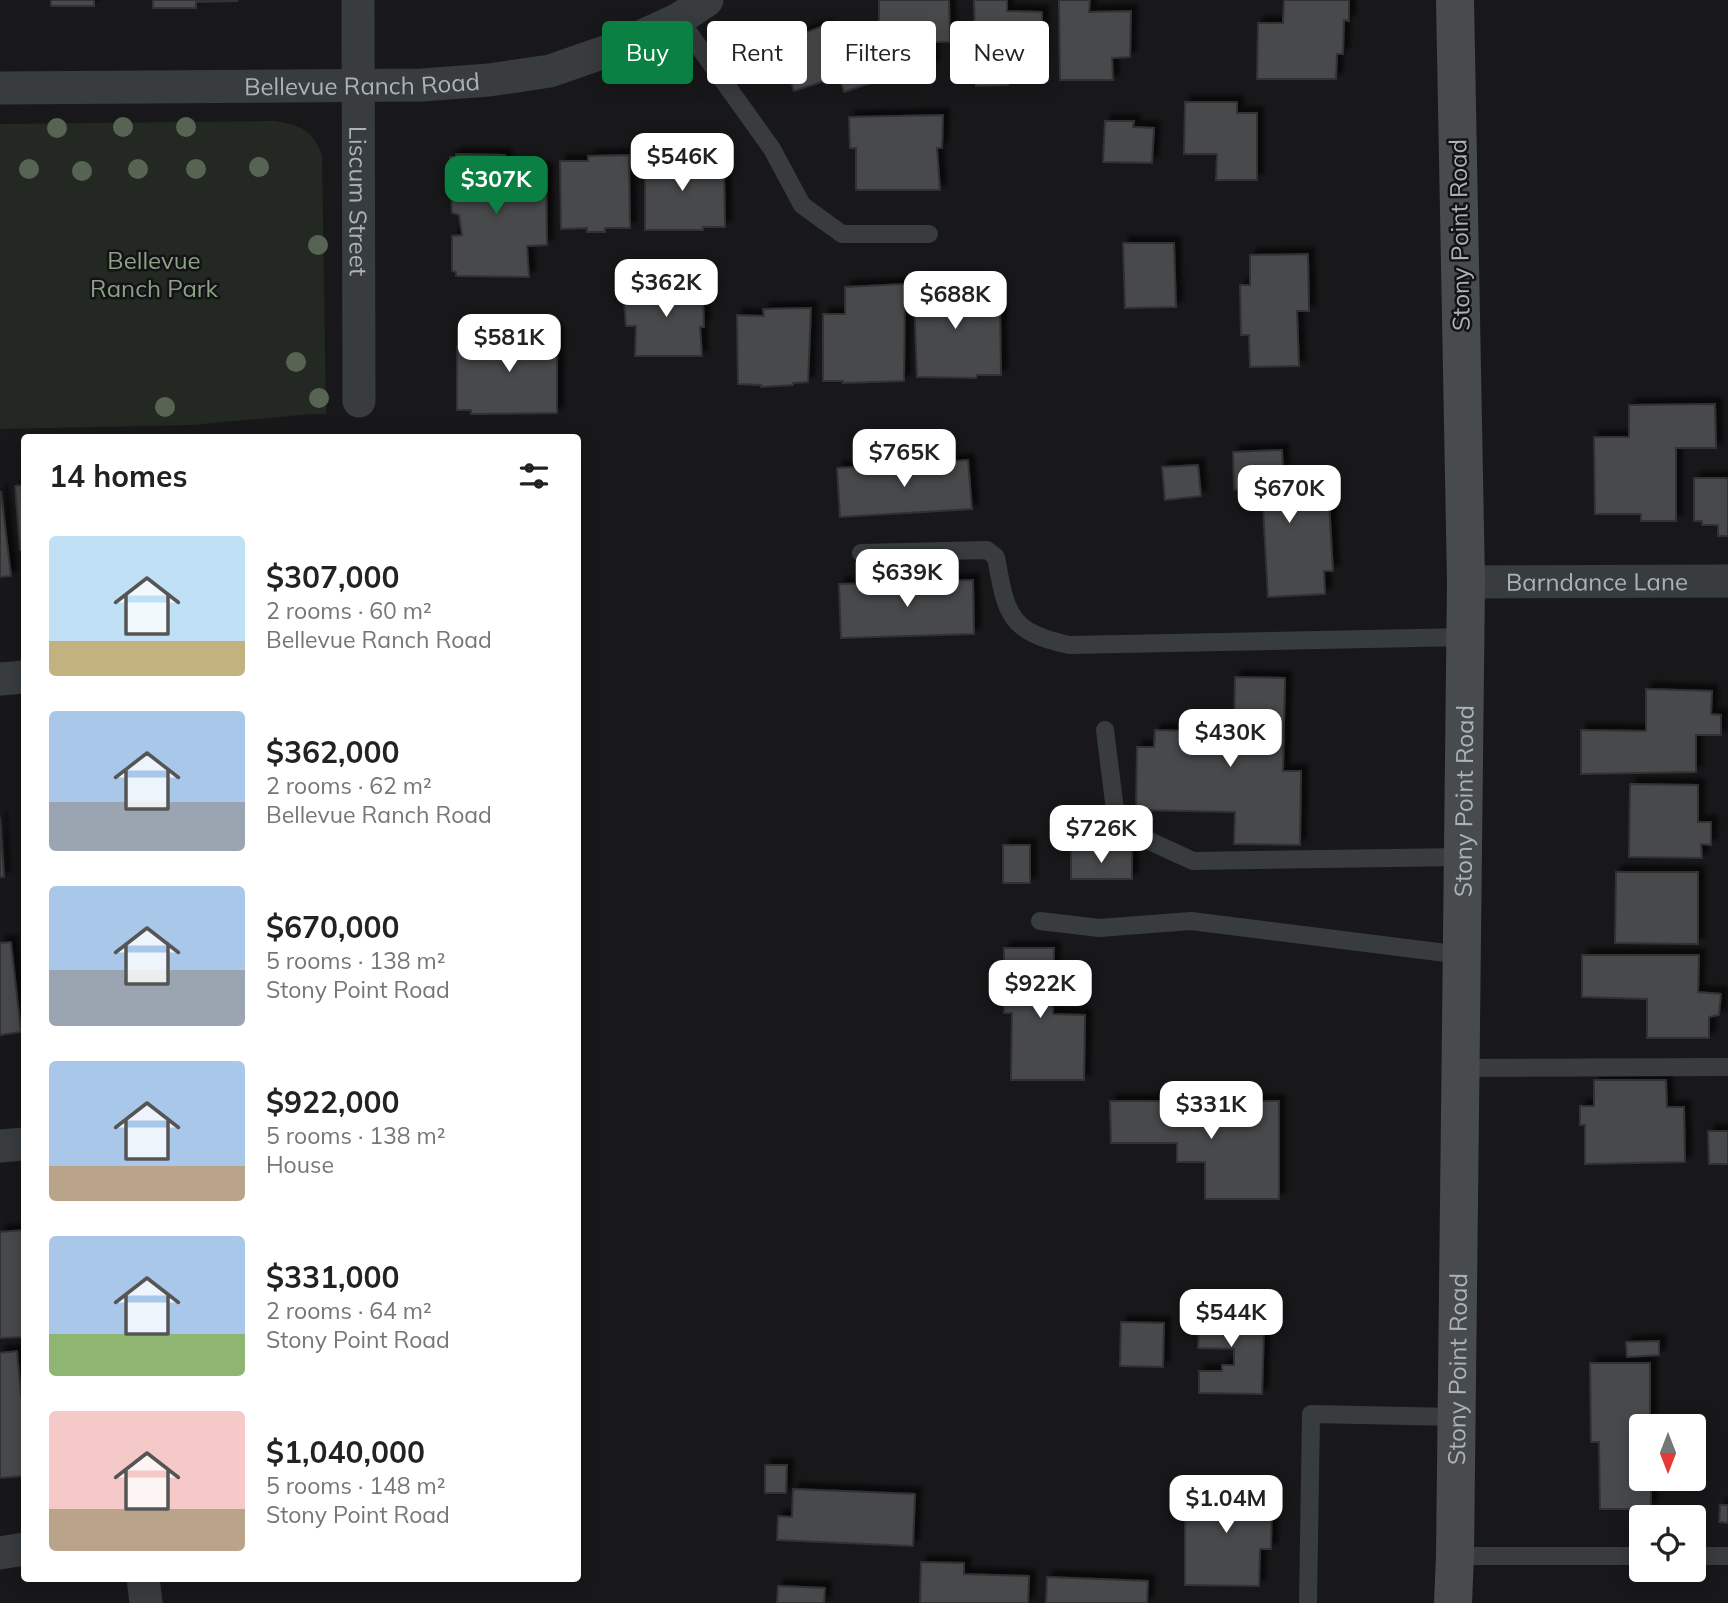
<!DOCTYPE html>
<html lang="en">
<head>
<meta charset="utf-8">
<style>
  body { margin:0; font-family:Mulish,sans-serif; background:#f6f6f6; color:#222; height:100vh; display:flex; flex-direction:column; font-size:26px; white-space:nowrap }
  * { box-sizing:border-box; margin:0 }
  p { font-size:23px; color:#767676 }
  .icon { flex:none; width:38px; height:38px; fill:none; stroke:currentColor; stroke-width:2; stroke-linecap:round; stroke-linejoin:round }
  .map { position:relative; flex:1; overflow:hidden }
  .side { position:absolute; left:21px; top:434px; width:560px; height:1148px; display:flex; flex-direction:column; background:#fff; border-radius:7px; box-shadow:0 4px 18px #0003 }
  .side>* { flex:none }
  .guide { position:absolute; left:602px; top:21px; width:665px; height:63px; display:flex; gap:14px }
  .needle { width:46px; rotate:180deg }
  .tools { position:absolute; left:1629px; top:1414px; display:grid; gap:14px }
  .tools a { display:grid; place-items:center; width:77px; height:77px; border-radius:7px; background:#fff; box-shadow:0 4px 18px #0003; font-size:35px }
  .price { position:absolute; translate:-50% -60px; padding:0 16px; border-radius:14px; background:#fff; color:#222; font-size:23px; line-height:46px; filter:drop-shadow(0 2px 4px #0008) }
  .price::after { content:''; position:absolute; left:50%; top:42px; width:21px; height:16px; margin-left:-10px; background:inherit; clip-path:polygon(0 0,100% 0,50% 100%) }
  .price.active { background:#0b8043; color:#fff }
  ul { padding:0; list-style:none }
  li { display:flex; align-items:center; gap:21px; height:175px; padding:0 28px }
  li span { display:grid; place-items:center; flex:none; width:196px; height:140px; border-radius:7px; color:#555 }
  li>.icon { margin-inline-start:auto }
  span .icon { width:84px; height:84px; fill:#fffc; stroke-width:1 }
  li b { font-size:30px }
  h2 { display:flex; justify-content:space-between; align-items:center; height:84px; padding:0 28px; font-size:30px }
  .pill { padding:0 24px; border-radius:7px; background:#fff; box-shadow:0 4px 18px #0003; font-size:24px; line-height:63px }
  .pill.active { background:#0b8043; color:#fff }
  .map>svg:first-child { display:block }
</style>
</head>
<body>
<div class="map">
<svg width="1728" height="1603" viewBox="0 0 1728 1603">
  <defs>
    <filter id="shadow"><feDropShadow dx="6" dy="-6" stdDeviation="2" flood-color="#0009"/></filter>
  </defs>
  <rect width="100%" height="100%" fill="#18181a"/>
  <path fill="#232922" d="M275,121c25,4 38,9 47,34l4,259h-16l-117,11 -193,4v-305z"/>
  <g fill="#474a4c" stroke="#323336" stroke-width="2" filter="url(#shadow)">
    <rect x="51" y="0" width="43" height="6"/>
    <polygon points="153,0 237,0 237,1 196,2 196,8 153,8"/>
    <polygon points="879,0 949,0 950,42 932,42 933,67 914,67 913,72 879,71"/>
    <polygon points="974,0 1007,0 1007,11 1042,12 1042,57 1028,57 1029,82 1008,81 1008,85 976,86"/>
    <polygon points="1059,0 1090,0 1089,12 1131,11 1130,57 1112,58 1113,80 1060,80"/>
    <polygon points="1284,0 1349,0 1349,21 1344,20 1343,54 1337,54 1336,79 1257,79 1258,23 1283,23"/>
    <polygon points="825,25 834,48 855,38 871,83 844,92 839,76 794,91 779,43"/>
    <polygon points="1185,102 1237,102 1237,113 1257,113 1257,180 1216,180 1217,154 1184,154"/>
    <polygon points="943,115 942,148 937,148 940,190 856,190 856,148 850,148 849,117"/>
    <polygon points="1105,121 1134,121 1133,127 1154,128 1152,163 1103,162"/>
    <polygon points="645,150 687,150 687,165 724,165 725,227 703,227 703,230 645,230"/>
    <polygon points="456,154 505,155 505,169 546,169 547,245 527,246 529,277 456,276 456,272 452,271 452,236 462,235 459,215 452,213 450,157 456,157"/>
    <polygon points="629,155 630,228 605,228 605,232 587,232 587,228 561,229 560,161 588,161 588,156"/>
    <polygon points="1123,243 1174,243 1176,307 1125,308"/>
    <polygon points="1308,254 1309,311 1297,311 1299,366 1250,367 1249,335 1241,335 1240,285 1250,285 1250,255"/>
    <polygon points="919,279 980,279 981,311 1000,310 1001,375 977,375 976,378 917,377 914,293 919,293"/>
    <polygon points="632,283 698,283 698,300 703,299 704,327 700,327 702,356 635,356 636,326 626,326 624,301 632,301"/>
    <polygon points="905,284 904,381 843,383 843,381 823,381 823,314 845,314 845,287"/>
    <polygon points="811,308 808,382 793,383 793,385 761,387 761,385 738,384 737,315 764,316 763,309"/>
    <polygon points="485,330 557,331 557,413 471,414 471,410 457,410 457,347 486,347"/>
    <polygon points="1715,404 1716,448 1676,448 1676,521 1641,521 1641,514 1595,514 1594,437 1629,437 1629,405"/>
    <polygon points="1282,450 1284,488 1328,486 1333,571 1324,571 1325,594 1268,597 1262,488 1234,490 1233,452"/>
    <polygon points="968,460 972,509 840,517 837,468"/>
    <polygon points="1198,465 1201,496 1165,500 1162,467"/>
    <polygon points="1694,478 1728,478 1728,536 1718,536 1718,525 1702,525 1702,521 1694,521"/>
    <polygon points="24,485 24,550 20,550 15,486"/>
    <polygon points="0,492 1,492 11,576 0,577"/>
    <polygon points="973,580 974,634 841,638 839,584"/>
    <polygon points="1235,677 1285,678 1283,771 1301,771 1300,845 1234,844 1235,812 1136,810 1137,747 1154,747 1155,730 1234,732"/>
    <polygon points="1646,689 1712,691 1711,714 1721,715 1721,735 1696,735 1696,772 1581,774 1581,730 1646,731"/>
    <polygon points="1630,784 1698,785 1698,822 1711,822 1711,845 1701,844 1702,858 1629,857"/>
    <polygon points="0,817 4,877 0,877"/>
    <rect x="1003" y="845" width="27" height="38"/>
    <rect x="1071" y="850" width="61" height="29"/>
    <polygon points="1616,872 1698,872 1698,944 1615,943"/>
    <polygon points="11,942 21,1032 0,1035 0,943"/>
    <polygon points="1004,948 1054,948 1053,1014 1085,1015 1084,1080 1011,1080 1012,1013 1004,1013"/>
    <polygon points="1582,955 1699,955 1698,992 1721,994 1719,1015 1709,1017 1709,1038 1647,1038 1647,999 1582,997"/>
    <polygon points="1594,1080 1666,1080 1667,1107 1684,1107 1685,1162 1585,1164 1585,1125 1580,1125 1580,1106 1594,1106"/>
    <polygon points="1110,1101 1279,1101 1279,1199 1205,1199 1205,1162 1177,1162 1177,1143 1111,1143"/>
    <polygon points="1708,1131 1728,1131 1728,1164 1709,1164"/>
    <polygon points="24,1230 24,1337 0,1338 0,1232"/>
    <polygon points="1200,1301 1243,1302 1242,1326 1264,1327 1262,1394 1199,1393 1199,1371 1222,1371 1222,1365 1234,1365 1234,1349 1198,1348"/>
    <polygon points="1121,1322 1164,1323 1163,1367 1120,1366"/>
    <polygon points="1659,1341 1659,1355 1627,1357 1626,1342"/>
    <polygon points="17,1351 21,1396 24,1395 24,1476 0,1478 0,1353"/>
    <polygon points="1590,1363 1650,1363 1650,1426 1642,1426 1642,1479 1651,1479 1651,1509 1600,1509 1599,1442 1591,1442"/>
    <polygon points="765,1465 787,1465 786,1493 765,1493"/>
    <polygon points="1185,1488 1272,1488 1271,1549 1260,1549 1259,1586 1185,1585"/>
    <polygon points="793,1489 915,1494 913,1546 777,1540 778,1516 792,1517"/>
    <polygon points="1720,1505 1728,1505 1728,1523 1719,1522"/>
    <polygon points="921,1562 964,1563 964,1574 1029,1576 1028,1603 920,1603"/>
    <polygon points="1047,1577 1148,1581 1147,1603 1046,1603"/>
    <polygon points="778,1586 825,1588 824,1603 777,1603"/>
  </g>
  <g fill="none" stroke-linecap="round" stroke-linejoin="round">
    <g stroke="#393c3e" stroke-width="18">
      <polyline points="679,19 772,149 802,205 842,234 929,234"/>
      <path d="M861,553l126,-3 9,7c10,56 12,75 73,88l396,-8"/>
      <polyline points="1105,730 1117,826 1193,861 1463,857"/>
      <polyline points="1040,921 1099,928 1191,921 1462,955"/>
      <polyline points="1461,1068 1728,1067"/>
      <polyline points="1455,1556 1642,1556"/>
      <polyline points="1694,1556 1728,1556"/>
      <polyline points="1308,1603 1311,1414 1456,1417"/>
    </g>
    <g stroke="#393c3e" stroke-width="33">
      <path id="s1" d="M358,0l1,401"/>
      <path id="s2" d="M0,88l422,-3 67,-5 61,-9 66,-23 63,-29 28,-19"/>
      <path id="s3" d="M1466,582l262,-1"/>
      <polyline points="0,679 24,677"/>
      <polyline points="0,1146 24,1144"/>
      <polyline points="0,1553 24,1549"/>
      <polyline points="143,1578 146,1603"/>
    </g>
    <path stroke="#474b4e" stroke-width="38" id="s4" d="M1453,1603l2,-47 11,-974 -11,-582"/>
  </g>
  <g fill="#576454">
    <circle cx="123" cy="127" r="10"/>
    <circle cx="186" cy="127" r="10"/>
    <circle cx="57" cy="128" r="10"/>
    <circle cx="259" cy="167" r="10"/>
    <circle cx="29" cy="169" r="10"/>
    <circle cx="138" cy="169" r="10"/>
    <circle cx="196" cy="169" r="10"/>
    <circle cx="82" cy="171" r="10"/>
    <circle cx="318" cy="245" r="10"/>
    <circle cx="296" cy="362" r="10"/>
    <circle cx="319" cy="398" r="10"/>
    <circle cx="165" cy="407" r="10"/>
  </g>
  <g text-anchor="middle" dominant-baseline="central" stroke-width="5" stroke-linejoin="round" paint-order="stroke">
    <g font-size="24" fill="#abb3b8" stroke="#131315">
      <text stroke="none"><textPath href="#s2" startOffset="362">Bellevue Ranch Road</textPath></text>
      <text stroke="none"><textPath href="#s1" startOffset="201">Liscum Street</textPath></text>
      <text transform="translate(1459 235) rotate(-91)">Stony Point Road</text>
      <text stroke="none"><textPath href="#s3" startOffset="131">Barndance Lane</textPath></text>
      <text stroke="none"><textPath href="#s4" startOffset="802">Stony Point Road</textPath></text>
      <text stroke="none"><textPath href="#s4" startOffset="234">Stony Point Road</textPath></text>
    </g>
    <g font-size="24" fill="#8ba284" stroke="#131315">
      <text x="154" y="260">Bellevue<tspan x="154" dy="28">Ranch Park</tspan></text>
    </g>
  </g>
</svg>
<div class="tools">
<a><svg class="needle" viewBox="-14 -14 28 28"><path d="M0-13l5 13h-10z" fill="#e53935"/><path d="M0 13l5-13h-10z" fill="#767676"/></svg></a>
<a><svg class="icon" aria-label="locate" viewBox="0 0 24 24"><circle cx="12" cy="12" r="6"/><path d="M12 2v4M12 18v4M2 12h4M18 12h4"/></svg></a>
</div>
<b class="price" style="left:682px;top:193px">$546K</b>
<b class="price active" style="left:496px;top:216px">$307K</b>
<b class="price" style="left:666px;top:319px">$362K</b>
<b class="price" style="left:955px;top:331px">$688K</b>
<b class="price" style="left:509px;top:374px">$581K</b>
<b class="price" style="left:904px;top:489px">$765K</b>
<b class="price" style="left:1289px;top:525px">$670K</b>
<b class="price" style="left:907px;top:609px">$639K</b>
<b class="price" style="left:1230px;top:769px">$430K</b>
<b class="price" style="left:1101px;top:865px">$726K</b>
<b class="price" style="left:1040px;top:1020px">$922K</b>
<b class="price" style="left:1211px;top:1141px">$331K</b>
<b class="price" style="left:1231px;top:1349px">$544K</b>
<b class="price" style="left:1226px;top:1535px">$1.04M</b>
<div class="guide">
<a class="pill active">Buy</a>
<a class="pill">Rent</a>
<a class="pill">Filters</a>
<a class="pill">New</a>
</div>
<section class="side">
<h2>14 homes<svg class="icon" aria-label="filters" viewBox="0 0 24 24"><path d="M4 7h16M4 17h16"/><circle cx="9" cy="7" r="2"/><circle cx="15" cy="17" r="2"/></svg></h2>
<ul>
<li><span style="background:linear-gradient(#bfe0f5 75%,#c2b280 0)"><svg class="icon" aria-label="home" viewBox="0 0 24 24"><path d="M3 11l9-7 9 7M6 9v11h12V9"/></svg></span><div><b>$307,000</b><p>2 rooms · 60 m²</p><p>Bellevue Ranch Road</p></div></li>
<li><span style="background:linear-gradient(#a9c7e8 65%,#9aa5b1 0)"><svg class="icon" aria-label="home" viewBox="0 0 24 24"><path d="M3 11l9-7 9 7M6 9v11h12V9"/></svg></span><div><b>$362,000</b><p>2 rooms · 62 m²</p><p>Bellevue Ranch Road</p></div></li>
<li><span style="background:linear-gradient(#a9c7e8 60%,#9aa5b1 0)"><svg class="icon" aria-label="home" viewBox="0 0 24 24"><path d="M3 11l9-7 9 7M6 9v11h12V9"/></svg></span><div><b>$670,000</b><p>5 rooms · 138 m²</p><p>Stony Point Road</p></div></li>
<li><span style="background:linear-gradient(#a9c7e8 75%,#b9a48a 0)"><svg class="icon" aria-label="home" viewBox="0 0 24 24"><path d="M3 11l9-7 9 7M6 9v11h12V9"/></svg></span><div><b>$922,000</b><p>5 rooms · 138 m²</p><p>House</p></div></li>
<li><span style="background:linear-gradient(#a9c7e8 70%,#8fb573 0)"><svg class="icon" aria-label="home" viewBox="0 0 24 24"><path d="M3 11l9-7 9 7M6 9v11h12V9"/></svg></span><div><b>$331,000</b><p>2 rooms · 64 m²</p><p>Stony Point Road</p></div></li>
<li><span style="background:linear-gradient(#f6c9c9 70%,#b9a48a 0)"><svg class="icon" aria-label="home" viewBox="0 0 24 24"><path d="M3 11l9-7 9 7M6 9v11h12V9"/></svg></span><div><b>$1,040,000</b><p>5 rooms · 148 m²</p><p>Stony Point Road</p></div></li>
</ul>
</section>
</div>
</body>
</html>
